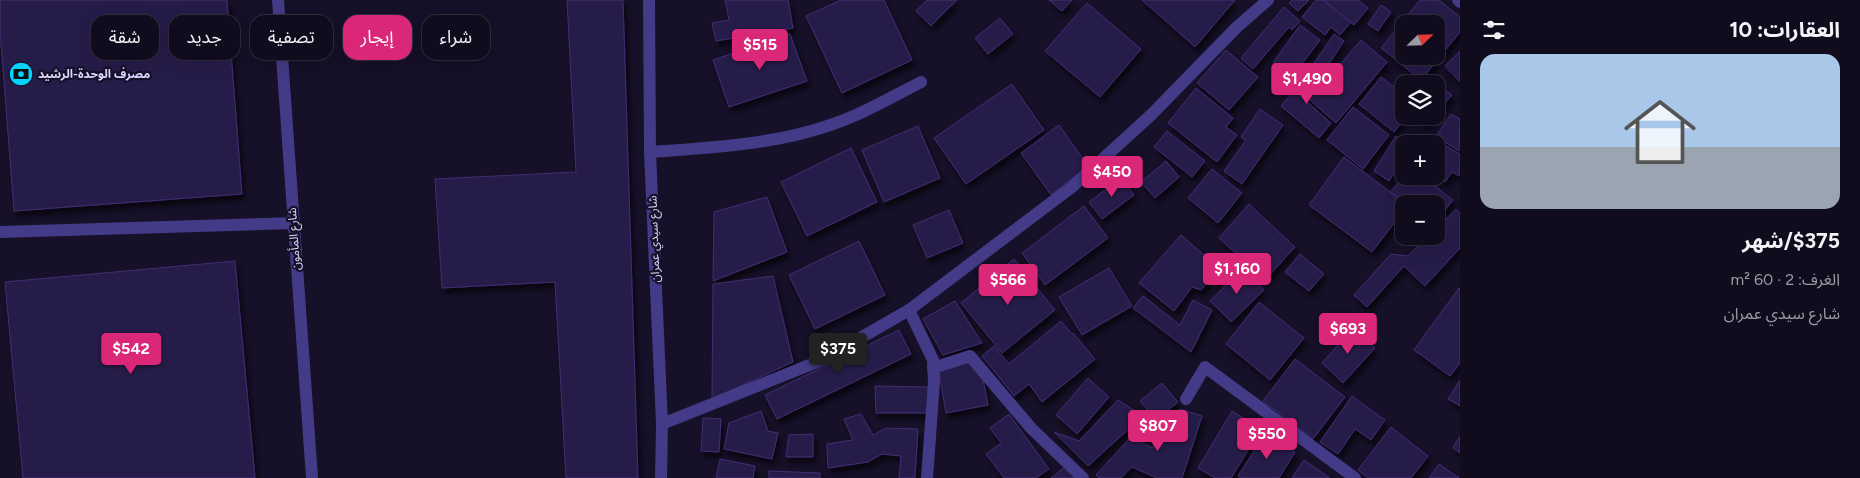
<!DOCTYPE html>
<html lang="ar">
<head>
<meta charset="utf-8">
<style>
  body { margin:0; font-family:Figtree,"Noto Sans Arabic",sans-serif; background:#1e1a2b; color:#f1f3f6; direction:rtl; height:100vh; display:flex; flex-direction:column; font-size:19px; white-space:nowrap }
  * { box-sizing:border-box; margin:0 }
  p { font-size:16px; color:#9c9ba4 }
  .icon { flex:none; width:28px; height:28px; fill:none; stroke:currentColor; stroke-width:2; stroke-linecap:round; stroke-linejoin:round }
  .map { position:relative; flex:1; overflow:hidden; direction:ltr }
  .panel { display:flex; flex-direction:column; background:#100c1e; width:400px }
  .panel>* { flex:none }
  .top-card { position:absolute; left:15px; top:15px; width:475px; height:45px; direction:rtl; display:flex; gap:10px }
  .needle { width:32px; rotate:67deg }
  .controls { position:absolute; left:1395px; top:15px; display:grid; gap:10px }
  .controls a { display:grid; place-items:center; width:50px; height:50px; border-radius:10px; background:#100c1e; box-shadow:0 5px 20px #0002,0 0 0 1px #302c3c; font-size:25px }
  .price { position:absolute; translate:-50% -42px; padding:0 11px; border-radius:5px; background:#db2777; color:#fff; font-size:16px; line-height:32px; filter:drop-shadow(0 1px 2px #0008) }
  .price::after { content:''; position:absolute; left:50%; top:30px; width:15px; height:11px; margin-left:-8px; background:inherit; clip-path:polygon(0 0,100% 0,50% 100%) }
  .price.active { background:#222; color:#fff }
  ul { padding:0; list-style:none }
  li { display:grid; align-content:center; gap:10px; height:265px; padding:0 20px }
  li+li { border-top:1px solid #302c3c }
  li span { display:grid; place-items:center; height:155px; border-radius:15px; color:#555 }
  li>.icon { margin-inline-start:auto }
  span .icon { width:90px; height:90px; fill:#fffc; stroke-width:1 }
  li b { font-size:21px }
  h2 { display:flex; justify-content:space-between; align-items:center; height:60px; padding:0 20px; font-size:21px }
  .tag { padding:0 18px; border-radius:15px; background:#100c1e; box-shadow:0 5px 20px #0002,0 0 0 1px #302c3c; font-size:18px; line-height:45px }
  .tag.active { background:#db2777; color:#fff }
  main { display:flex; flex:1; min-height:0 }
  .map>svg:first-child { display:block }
</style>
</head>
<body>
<main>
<section class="panel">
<h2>العقارات: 10<svg class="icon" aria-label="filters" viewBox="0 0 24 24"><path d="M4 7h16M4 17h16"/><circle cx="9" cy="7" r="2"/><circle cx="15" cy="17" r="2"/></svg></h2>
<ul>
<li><span style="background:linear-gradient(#a9c7e8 60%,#9aa5b1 0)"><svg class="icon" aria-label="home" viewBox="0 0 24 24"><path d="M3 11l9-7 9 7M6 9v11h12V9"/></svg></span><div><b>$375/شهر</b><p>الغرف: 2 · 60 m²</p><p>شارع سيدي عمران</p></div></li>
</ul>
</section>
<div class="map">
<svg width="1460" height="478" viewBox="0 0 1460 478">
  <defs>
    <filter id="shadow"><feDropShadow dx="3" dy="5.5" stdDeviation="2.5" flood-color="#0009"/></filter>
  </defs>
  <rect width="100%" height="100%" fill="#161028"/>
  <g fill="#281c49" stroke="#412e75" fill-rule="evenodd" filter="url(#shadow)">
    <polygon points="0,0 227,0 242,194 14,211 0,30"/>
    <polygon points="567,0 623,0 638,478 566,478 555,282 442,288 435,179 576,172"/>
    <polygon points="725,0 788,0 793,28 716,41 712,23 729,20"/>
    <polygon points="841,0 884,0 912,60 842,93 806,16"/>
    <polygon points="927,0 957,0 931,26 916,11"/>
    <polygon points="1049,0 1072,0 1062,11"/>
    <polygon points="1142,0 1235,0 1195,47"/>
    <polygon points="1292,0 1309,0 1298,11 1289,3"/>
    <polygon points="1316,0 1323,0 1351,22 1340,35 1331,27 1325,35 1302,17"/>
    <polygon points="1323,0 1358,0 1368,8 1354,25"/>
    <path d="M1420,0h19l21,17v15l-39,48 -40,-32zM1404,24h32v32h-32z"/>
    <polygon points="1087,3 1141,49 1100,97 1045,51"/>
    <polygon points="1381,5 1391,12 1378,31 1368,24"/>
    <polygon points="1284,7 1300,21 1292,30 1289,27 1253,69 1241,58"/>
    <polygon points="1000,18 1013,34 988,54 975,38"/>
    <polygon points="1300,25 1320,40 1292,77 1273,63"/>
    <polygon points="790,34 807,81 729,107 713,60"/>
    <polygon points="1334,34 1344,41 1324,71 1313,65"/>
    <polygon points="1361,40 1387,62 1336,123 1310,100"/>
    <polygon points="1226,50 1258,77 1229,110 1197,83"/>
    <polygon points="1460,51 1460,82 1445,66"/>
    <polygon points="1312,69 1324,79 1306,101 1331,123 1319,138 1281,106"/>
    <polygon points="1381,77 1404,94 1404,116 1407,116 1394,132 1359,104"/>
    <polygon points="1012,84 1044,130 966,184 934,138"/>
    <polygon points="1439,85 1452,95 1436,113 1436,88"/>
    <polygon points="1196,88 1233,118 1226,127 1237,135 1217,162 1168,123"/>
    <polygon points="1353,107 1389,135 1363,169 1327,140"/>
    <polygon points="1260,109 1283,125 1242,184 1224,171 1246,140 1241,137"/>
    <polygon points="1451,114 1460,119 1459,151 1436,136"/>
    <polygon points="1415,116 1434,116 1426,125"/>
    <polygon points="1059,125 1088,166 1051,195 1021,153"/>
    <polygon points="918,126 940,178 884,202 862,150"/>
    <polygon points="1167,131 1205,161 1192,177 1154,147"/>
    <polygon points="1396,136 1408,144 1404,144 1404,157 1389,181 1374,171"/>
    <polygon points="1440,142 1460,154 1460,176 1452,172 1445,182 1436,176 1436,171 1440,165 1436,162 1436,147"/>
    <polygon points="851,148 877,202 807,236 781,182"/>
    <polygon points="1344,157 1406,204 1404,204 1404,210 1372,252 1309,205"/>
    <polygon points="1166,161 1179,177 1155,198 1141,182"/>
    <polygon points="1212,169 1242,193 1218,223 1188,198"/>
    <polygon points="1404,175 1422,176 1453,200 1436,222 1436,204 1406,204 1391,192"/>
    <polygon points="1121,178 1134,195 1102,219 1089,202"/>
    <polygon points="767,197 787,252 713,281 714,212"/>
    <polygon points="1249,204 1295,247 1265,280 1219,238"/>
    <polygon points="1084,206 1108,238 1045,285 1022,253"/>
    <polygon points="1456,209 1460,213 1460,248 1425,286 1404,266 1367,307 1354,295 1391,254 1408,256 1428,236 1436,236 1436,229"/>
    <polygon points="949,210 963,243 927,258 913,225"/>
    <polygon points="1404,210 1404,229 1395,222"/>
    <polygon points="1181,235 1220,269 1201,290 1192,287 1174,311 1139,283"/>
    <polygon points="859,241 885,295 815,329 789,275"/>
    <polygon points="1300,254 1324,274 1309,291 1285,272"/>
    <polygon points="1014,259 1055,310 1002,353 961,303"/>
    <polygon points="235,261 255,478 23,478 5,282"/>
    <polygon points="1109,268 1132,306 1082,335 1059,297"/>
    <polygon points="1243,268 1264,290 1231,322 1210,301"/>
    <polygon points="773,276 793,362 712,399 713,284"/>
    <polygon points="1459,288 1460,289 1460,363 1450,376 1414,350"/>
    <polygon points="1143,296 1180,325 1193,300 1212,310 1191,352 1133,308"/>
    <polygon points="955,301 982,343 943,355 923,319"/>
    <polygon points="1259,302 1304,338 1270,380 1226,344"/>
    <polygon points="1061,321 1072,334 1073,333 1095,359 1042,402 1029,384 1014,396 982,356 994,346 1009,364"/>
    <polygon points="1353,328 1375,348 1343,383 1322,363"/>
    <polygon points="899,330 911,354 777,419 765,395"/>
    <polygon points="979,359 988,405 946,413 938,366"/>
    <polygon points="1295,359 1345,397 1313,439 1263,401"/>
    <polygon points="1088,378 1109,397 1077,434 1056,415"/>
    <polygon points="1460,380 1460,406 1448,399"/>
    <polygon points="1162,383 1178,402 1156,420 1140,401"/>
    <polygon points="875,386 928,387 929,413 876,413"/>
    <polygon points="1352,396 1385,420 1371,440 1355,429 1338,454 1320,442"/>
    <polygon points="1118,400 1143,416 1088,466 1054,432 1079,441"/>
    <polygon points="1180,409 1202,416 1182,478 1157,478 1132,467 1121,478 1099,478 1096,475 1130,438 1153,448"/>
    <polygon points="761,411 768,431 778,433 772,459 724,449 729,423"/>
    <polygon points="1232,411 1261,429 1231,478 1215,478 1198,468"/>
    <polygon points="861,414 873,435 886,428 918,429 915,478 899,478 901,456 882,454 868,462 828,468 827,444 853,440 844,419"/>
    <polygon points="1009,414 1049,469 1036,478 1004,478 986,454 1001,443 990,428"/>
    <polygon points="703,418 721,419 719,452 701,451"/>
    <polygon points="1391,427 1428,456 1411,478 1368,478 1358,470"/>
    <polygon points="813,434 813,457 786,457 789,435"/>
    <polygon points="1265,434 1295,452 1279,478 1240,478 1238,476"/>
    <polygon points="1460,436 1460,453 1453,448"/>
    <polygon points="720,459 755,466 753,478 716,478"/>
    <polygon points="1304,460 1330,478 1292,478"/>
    <polygon points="1439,464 1459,478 1429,478"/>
    <polygon points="1067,465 1078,478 1051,478"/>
    <polygon points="769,471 820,473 820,478 769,478"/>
  </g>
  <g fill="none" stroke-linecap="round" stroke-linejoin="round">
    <g stroke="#433b87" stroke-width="12">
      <polyline points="1458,0 1460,2"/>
      <path d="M650,152c70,-5 141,-8 206,-37 22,-10 44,-22 65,-33"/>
      <polyline points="909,310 933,360 934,382 927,478"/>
      <polyline points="933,368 970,356 1031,428 1083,478"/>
      <polyline points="1186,399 1205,367 1355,478"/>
    </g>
    <g stroke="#433b87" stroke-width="12">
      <polyline points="278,0 312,478"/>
      <polyline points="649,0 650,152 662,424 661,478"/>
      <polyline points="0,232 293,223"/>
      <polyline points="662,424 822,360 909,310 1072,187 1151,115 1237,27 1268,0"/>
    </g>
  </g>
  <defs>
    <g id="bank-disc" transform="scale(1.25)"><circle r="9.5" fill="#03d3fe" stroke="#161028"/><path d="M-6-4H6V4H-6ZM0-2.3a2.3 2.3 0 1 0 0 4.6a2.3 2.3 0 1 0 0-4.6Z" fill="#111"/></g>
  </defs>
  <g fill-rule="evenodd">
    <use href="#bank-disc" x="21" y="74"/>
  </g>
  <g text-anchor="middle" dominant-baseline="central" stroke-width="4.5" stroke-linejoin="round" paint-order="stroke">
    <g font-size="12" font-weight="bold" fill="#ded7ff" stroke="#161028" text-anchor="start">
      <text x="38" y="74">مصرف الوحدة-الرشيد</text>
    </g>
    <g font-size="12" fill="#ded7ff" stroke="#161028">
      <text transform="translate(294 239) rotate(-94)">شارع المأمون</text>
      <text transform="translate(654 239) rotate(-92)">شارع سيدي عمران</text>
    </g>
  </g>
</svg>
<div class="controls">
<a><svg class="needle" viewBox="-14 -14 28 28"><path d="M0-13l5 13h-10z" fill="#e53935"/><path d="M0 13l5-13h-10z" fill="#9c9ba4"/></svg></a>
<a><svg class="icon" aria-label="layers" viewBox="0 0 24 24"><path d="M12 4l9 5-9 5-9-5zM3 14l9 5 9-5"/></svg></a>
<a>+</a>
<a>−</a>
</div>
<b class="price" style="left:760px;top:71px">$515</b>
<b class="price" style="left:1307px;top:105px">$1,490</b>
<b class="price" style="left:1112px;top:198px">$450</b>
<b class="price" style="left:1237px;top:295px">$1,160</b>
<b class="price" style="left:1008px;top:306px">$566</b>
<b class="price" style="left:1348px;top:355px">$693</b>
<b class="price" style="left:131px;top:375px">$542</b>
<b class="price active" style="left:838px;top:375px">$375</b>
<b class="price" style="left:1158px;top:452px">$807</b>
<b class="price" style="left:1267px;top:460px">$550</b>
<div class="top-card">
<a class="tag">شراء</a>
<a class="tag active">إيجار</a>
<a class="tag">تصفية</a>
<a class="tag">جديد</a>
<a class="tag">شقة</a>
</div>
</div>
</main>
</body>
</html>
